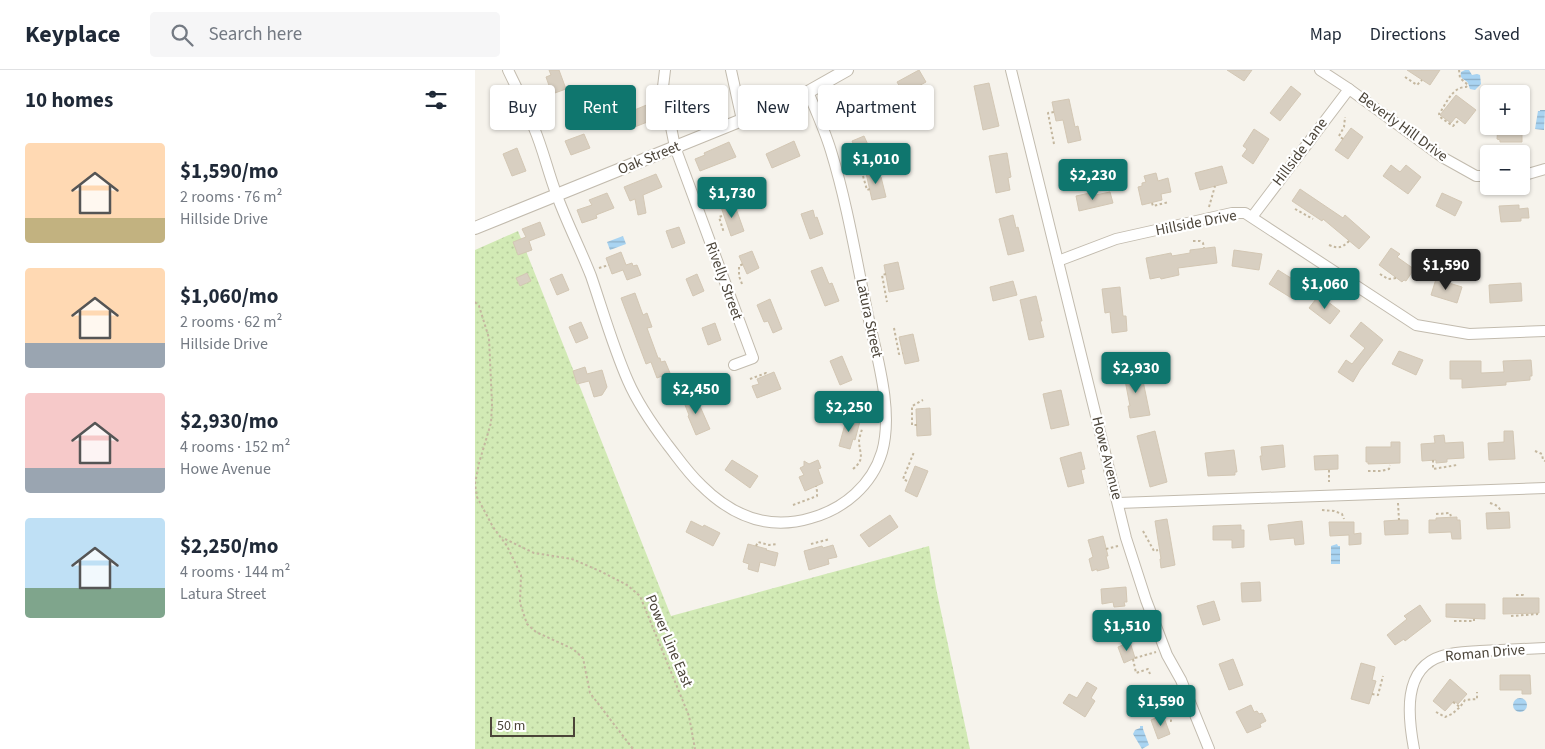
<!DOCTYPE html>
<html lang="en">
<head>
<meta charset="utf-8">
<style>
  body { margin:0; font-family:"Source Sans 3",sans-serif; background:#f6f6f7; color:#1f2937; height:100vh; display:flex; flex-direction:column; font-size:19px; white-space:nowrap }
  * { box-sizing:border-box; margin:0 }
  p { font-size:16px; color:#747a83 }
  .icon { flex:none; width:28px; height:28px; fill:none; stroke:currentColor; stroke-width:2; stroke-linecap:round; stroke-linejoin:round }
  .map { position:relative; flex:1; overflow:hidden }
  .drawer { display:flex; flex-direction:column; background:#fff; width:475px }
  .drawer>* { flex:none }
  .top-card { position:absolute; left:15px; top:15px; width:475px; height:45px; display:flex; gap:10px }
  .controls { position:absolute; left:1005px; top:15px; display:grid; gap:10px }
  .controls a { display:grid; place-items:center; width:50px; height:50px; border-radius:5px; background:#fff; box-shadow:0 1px 4px #0004; font-size:25px }
  .scale { position:absolute; left:15px; bottom:12px; width:85px; box-sizing:border-box; padding-left:5px; border:2px solid #4b4439; border-top:0; font-size:14px; line-height:18px; white-space:nowrap; color:#4b4439; -webkit-text-stroke:4px #fff; paint-order:stroke }
  .price { position:absolute; translate:-50% -42px; padding:0 11px; border-radius:5px; background:#0f766e; color:#fff; font-size:16px; line-height:32px; filter:drop-shadow(0 1px 2px #0008) }
  .price::after { content:''; position:absolute; left:50%; top:30px; width:15px; height:11px; margin-left:-8px; background:inherit; clip-path:polygon(0 0,100% 0,50% 100%) }
  .price.selected { background:#222; color:#fff }
  ul { padding:0; list-style:none }
  li { display:flex; align-items:center; gap:15px; height:125px; padding:0 25px }
  li span { display:grid; place-items:center; flex:none; width:140px; height:100px; border-radius:5px; color:#555 }
  li>.icon { margin-inline-start:auto }
  span .icon { width:60px; height:60px; fill:#fffc; stroke-width:1 }
  li b { font-size:21px }
  h2 { display:flex; justify-content:space-between; align-items:center; height:60px; padding:0 25px; font-size:21px }
  .pill { padding:0 18px; border-radius:5px; background:#fff; box-shadow:0 1px 4px #0004; font-size:18px; line-height:45px }
  .pill.selected { background:#0f766e; color:#fff }
  header { display:flex; align-items:center; gap:30px; box-sizing:border-box; height:70px; padding:0 25px; background:#fff; border-bottom:1px solid #e0e1e3 }
  header strong { font-size:24px }
  nav { display:flex; gap:28px; margin-inline-start:auto; font-size:18px }
  .search { width:350px; height:45px; background:#f6f6f7; display:flex; align-items:center; gap:12px; box-sizing:border-box; padding:0 18px; border-radius:5px; color:#747a83; font-size:19px }
  main { display:flex; flex:1; min-height:0 }
  .map>svg:first-child { display:block }
</style>
</head>
<body>
<header>
<strong>Keyplace</strong>
<div class="search"><svg class="icon" aria-label="search" viewBox="0 0 24 24"><circle cx="10" cy="10" r="6"/><path d="M15 15l6 6"/></svg>Search here</div>
<nav><a>Map</a><a>Directions</a><a>Saved</a></nav>
</header>
<main>
<section class="drawer">
<h2>10 homes<svg class="icon" aria-label="filters" viewBox="0 0 24 24"><path d="M4 7h16M4 17h16"/><circle cx="9" cy="7" r="2"/><circle cx="15" cy="17" r="2"/></svg></h2>
<ul>
<li><span style="background:linear-gradient(#ffd9b3 75%,#c2b280 0)"><svg class="icon" aria-label="home" viewBox="0 0 24 24"><path d="M3 11l9-7 9 7M6 9v11h12V9"/></svg></span><div><b>$1,590/mo</b><p>2 rooms · 76 m²</p><p>Hillside Drive</p></div></li>
<li><span style="background:linear-gradient(#ffd9b3 75%,#9aa5b1 0)"><svg class="icon" aria-label="home" viewBox="0 0 24 24"><path d="M3 11l9-7 9 7M6 9v11h12V9"/></svg></span><div><b>$1,060/mo</b><p>2 rooms · 62 m²</p><p>Hillside Drive</p></div></li>
<li><span style="background:linear-gradient(#f6c9c9 75%,#9aa5b1 0)"><svg class="icon" aria-label="home" viewBox="0 0 24 24"><path d="M3 11l9-7 9 7M6 9v11h12V9"/></svg></span><div><b>$2,930/mo</b><p>4 rooms · 152 m²</p><p>Howe Avenue</p></div></li>
<li><span style="background:linear-gradient(#bfe0f5 70%,#7fa58c 0)"><svg class="icon" aria-label="home" viewBox="0 0 24 24"><path d="M3 11l9-7 9 7M6 9v11h12V9"/></svg></span><div><b>$2,250/mo</b><p>4 rooms · 144 m²</p><p>Latura Street</p></div></li>
</ul>
</section>
<div class="map">
<svg width="1070" height="679" viewBox="0 0 1070 679">
  <defs>
    <pattern id="grass-dots" width="8" height="8" patternUnits="userSpaceOnUse" patternTransform="scale(1.25)"><rect width="8" height="8" fill="#d2eab5"/><path d="M2 2h.1M6 6h.1" fill="none" stroke="#b6ca9c" stroke-width="1.8" stroke-linecap="round"/></pattern>
    <pattern id="water-rules" width="6" height="5" patternUnits="userSpaceOnUse" patternTransform="scale(1.25)"><rect width="6" height="5" fill="#a9d4f2"/><path d="M0 2.5h6" fill="none" stroke="#8caec5"/></pattern>
  </defs>
  <rect width="100%" height="100%" fill="#f6f3ec"/>
  <polygon fill="url(#grass-dots)" points="43,161 196,546 454,476 461,518 495,679 0,679 0,180"/>
  <g fill="url(#water-rules)">
    <path d="M990,0h4l3,5 5,-1 3,1 1,9 -6,6 -5,-1c-1,-2 -1,-6 -4,-8 -4,-3 -6,-3 -5,-9z"/>
    <polygon points="1065,40 1070,40 1069,60 1060,59 1063,41 1065,41"/>
    <polygon points="148,166 151,174 135,180 132,172"/>
    <polygon points="862,474 863,476 865,476 865,494 856,494 856,476"/>
    <circle cx="1045" cy="635" r="7"/>
    <polygon points="665,656 668,656 668,659 674,675 667,679 658,664 660,660 665,658"/>
  </g>
  <g fill="#d8cfc1" stroke="#d3c7b4">
    <polygon points="74,0 84,0 91,19 77,24 71,7 76,5"/>
    <polygon points="444,0 451,12 429,24 422,12"/>
    <polygon points="752,0 777,0 769,11"/>
    <polygon points="932,0 965,0 955,15"/>
    <polygon points="514,13 524,56 508,60 499,16"/>
    <polygon points="816,16 826,24 805,51 795,43"/>
    <polygon points="379,21 385,32 362,44 356,31"/>
    <polygon points="981,25 1001,40 990,54 981,47 976,53 965,45"/>
    <polygon points="594,29 600,57 603,56 606,70 593,73 588,50 581,51 577,32"/>
    <polygon points="174,34 180,49 157,58 153,48 143,51 138,39 146,36 148,39 155,36 157,41"/>
    <polygon points="1023,56 1047,56 1047,72 1025,72 1025,70 1022,69"/>
    <polygon points="876,58 888,67 873,89 860,80"/>
    <polygon points="779,59 794,69 778,94 767,86 772,79 768,76"/>
    <polygon points="109,64 115,78 96,85 90,71"/>
    <polygon points="389,66 394,77 382,82 377,71"/>
    <polygon points="319,71 325,86 297,98 291,84"/>
    <polygon points="254,72 261,87 225,101 220,89 230,85 229,83"/>
    <polygon points="42,78 51,101 37,106 28,84"/>
    <polygon points="532,83 536,107 533,108 535,120 521,123 514,86"/>
    <polygon points="916,95 925,102 931,95 946,107 933,124 908,106"/>
    <polygon points="747,96 752,113 725,120 720,103"/>
    <polygon points="403,100 405,107 406,107 411,127 397,130 391,103"/>
    <polygon points="681,103 683,111 693,108 696,122 686,124 687,130 667,135 663,117 667,116 667,113 671,112 669,106"/>
    <polygon points="181,104 187,117 168,125 171,143 163,145 160,129 155,131 149,117"/>
    <polygon points="825,119 868,148 870,145 895,167 884,179 848,149 847,151 817,131"/>
    <polygon points="635,122 638,133 604,141 601,126 615,123 616,126"/>
    <polygon points="132,123 139,138 121,145 122,148 107,153 102,140 117,135 114,130"/>
    <polygon points="967,123 987,132 980,146 961,136"/>
    <polygon points="259,133 269,161 256,166 246,137"/>
    <polygon points="1044,135 1044,139 1053,138 1054,148 1046,148 1046,151 1026,152 1024,136"/>
    <polygon points="338,140 340,148 342,147 348,164 335,169 326,144"/>
    <polygon points="538,145 541,158 543,157 549,181 533,185 524,149"/>
    <polygon points="65,152 70,165 54,171 57,180 43,185 38,172 51,167 47,159"/>
    <polygon points="204,157 210,173 197,178 191,161"/>
    <polygon points="740,177 742,193 703,198 704,205 686,209 685,207 675,209 671,188 696,183 697,186 715,183 715,180"/>
    <polygon points="916,178 925,184 922,187 939,199 931,211 929,210 927,212 904,195"/>
    <polygon points="759,180 787,184 784,200 757,196"/>
    <polygon points="277,181 284,198 272,204 264,186"/>
    <polygon points="146,182 151,195 157,193 158,196 162,195 166,205 152,210 148,200 137,204 131,188"/>
    <polygon points="423,192 429,219 414,222 409,195"/>
    <polygon points="347,197 354,214 357,213 364,231 350,236 336,201"/>
    <polygon points="803,200 827,215 818,229 794,214"/>
    <polygon points="52,203 56,211 45,216 41,208"/>
    <polygon points="87,204 94,220 82,225 75,209"/>
    <polygon points="222,204 229,221 218,226 211,209"/>
    <polygon points="961,209 987,217 982,233 956,225"/>
    <polygon points="538,211 542,225 518,231 515,217"/>
    <polygon points="1046,213 1047,231 1015,233 1014,215"/>
    <polygon points="645,217 648,246 651,246 652,261 637,263 635,242 630,243 627,219"/>
    <polygon points="160,223 168,245 172,243 177,257 172,258 183,288 185,288 186,292 190,291 195,303 182,308 176,292 171,294 146,228"/>
    <polygon points="844,225 865,241 855,254 834,238"/>
    <polygon points="561,226 567,251 565,251 569,267 554,270 545,230"/>
    <polygon points="295,229 307,259 298,263 293,251 289,252 282,235"/>
    <polygon points="106,252 113,268 101,273 94,257"/>
    <polygon points="886,252 908,270 885,300 878,312 863,302 871,290 877,294 890,278 875,266"/>
    <polygon points="240,253 246,270 233,275 227,258"/>
    <polygon points="438,264 444,291 430,294 424,267"/>
    <polygon points="924,281 948,290 941,305 917,294"/>
    <polygon points="367,286 377,310 365,315 355,291"/>
    <polygon points="1056,290 1057,302 1057,306 1055,306 1055,310 1031,312 1031,315 987,318 987,309 975,309 975,291 1006,291 1006,303 1029,302 1028,291"/>
    <polygon points="110,297 112,304 127,300 132,317 127,325 119,327 114,311 102,314 98,301"/>
    <polygon points="657,298 657,303 666,301 675,345 655,348 653,336 655,336 648,300"/>
    <polygon points="299,302 306,319 282,328 277,316 284,314 282,309"/>
    <polygon points="586,320 594,355 576,359 568,324"/>
    <polygon points="220,325 235,359 221,365 213,346 214,345 208,330"/>
    <polygon points="455,338 456,365 442,366 441,339"/>
    <polygon points="372,347 385,351 380,370 378,369 375,379 364,376"/>
    <polygon points="680,361 692,412 675,417 662,366"/>
    <polygon points="1029,361 1038,361 1040,389 1014,390 1013,373 1029,372"/>
    <polygon points="969,365 970,373 988,372 989,388 972,389 972,392 961,393 961,390 947,391 946,374 960,373 959,366"/>
    <polygon points="916,372 925,372 925,393 893,394 893,392 891,392 891,377 916,377"/>
    <polygon points="808,375 810,397 787,400 785,386 787,386 786,377"/>
    <polygon points="759,380 762,402 760,402 760,405 733,406 730,383"/>
    <polygon points="606,382 610,399 606,400 609,413 593,417 585,388"/>
    <polygon points="863,385 863,399 840,400 839,386"/>
    <polygon points="257,390 283,406 275,418 250,400"/>
    <polygon points="343,390 346,398 343,399 348,413 330,421 324,407 329,405 325,398 329,396 329,391 334,394"/>
    <polygon points="440,396 453,401 442,427 430,421"/>
    <polygon points="1034,442 1035,458 1012,459 1011,443"/>
    <polygon points="415,445 423,457 394,477 385,465"/>
    <polygon points="982,447 982,450 985,450 986,469 977,469 976,462 954,463 954,450 961,450 961,448"/>
    <polygon points="692,449 700,495 686,498 685,489 686,489 680,451"/>
    <polygon points="924,450 933,450 933,464 910,465 909,451"/>
    <polygon points="216,451 228,457 229,455 245,463 238,476 211,462"/>
    <polygon points="827,451 829,474 820,475 819,468 795,470 793,455"/>
    <polygon points="854,452 879,452 879,464 886,463 886,474 874,475 874,465 855,466"/>
    <polygon points="766,455 766,460 769,460 769,477 757,478 757,470 738,470 738,456"/>
    <polygon points="628,466 633,486 631,486 634,498 622,501 622,499 617,501 614,489 618,487 613,470"/>
    <polygon points="273,474 292,479 291,480 303,483 300,496 285,492 283,502 273,499 274,494 268,492"/>
    <polygon points="358,475 362,487 353,489 354,494 334,500 329,481 347,476 348,478"/>
    <polygon points="785,512 786,531 767,532 766,513"/>
    <polygon points="651,517 652,532 649,532 650,536 639,537 638,532 627,534 626,519"/>
    <polygon points="1028,528 1064,528 1064,543 1028,544"/>
    <polygon points="739,531 745,550 728,555 722,536"/>
    <polygon points="971,534 1010,534 1010,549 971,547"/>
    <polygon points="945,535 956,551 930,571 929,569 920,575 912,565 932,549 929,546"/>
    <polygon points="655,572 660,588 649,593 643,577"/>
    <polygon points="758,589 768,615 754,620 744,594"/>
    <polygon points="886,593 900,597 897,610 901,611 894,634 876,629"/>
    <polygon points="1025,605 1055,605 1056,624 1047,624 1047,620 1025,620"/>
    <polygon points="975,609 992,624 983,634 979,631 970,641 958,631"/>
    <polygon points="612,612 622,618 616,628 620,631 610,647 588,633 594,624 602,628"/>
    <polygon points="776,635 779,642 782,641 784,644 787,643 791,651 785,654 786,657 772,663 761,642"/>
    <polygon points="688,645 695,664 683,669 676,650"/>
  </g>
  <g fill="none" stroke-linecap="round" stroke-linejoin="round">
    <g stroke="#c2bbae" stroke-width="12">
      <g id="minor">
        <path d="M33,0c9,19 19,38 26,58 9,21 14,44 22,65 10,28 24,55 35,83 12,35 22,71 37,105 10,23 24,43 39,63 11,14 21,29 34,41 31,31 67,46 110,33 33,-9 61,-33 71,-66 12,-42 -6,-98 -15,-141 -11,-53 -20,-108 -36,-160 -6,-20 -15,-40 -23,-59"/>
        <polyline points="190,0 188,17 200,77 278,288 259,295"/>
        <polyline points="256,0 267,50"/>
        <polyline points="536,0 651,468 671,530 692,585 706,610 734,679"/>
        <polyline points="845,0 874,19 967,87 1001,106 1014,106"/>
        <polyline points="1046,105 1053,104 1070,99"/>
        <polyline points="777,147 874,19"/>
        <polyline points="583,191 641,169 757,143 770,143 941,255 994,264 1070,261"/>
        <polyline points="643,433 1070,418"/>
        <path d="M939,679c-6,-32 -12,-81 28,-93 12,-4 25,-4 38,-5 21,-1 43,-2 65,-3"/>
      </g>
    </g>
    <g stroke="#c2bbae" stroke-width="14">
      <polyline id="tertiary" points="0,158 267,50 333,22 372,0"/>
    </g>
    <g stroke="#c4b79f" stroke-width="2" stroke-dasharray="2.5 2.5" stroke-linecap="butt">
      <path d="M984,0l1,8 8,7 -2,2c-14,0 -20,17 -27,27l1,3 13,9 6,-6"/>
      <polyline points="930,7 942,15 947,10"/>
      <polyline points="868,69 864,66 869,57 870,47"/>
      <polyline points="579,74 573,43 579,42"/>
      <polyline points="388,106 392,120 395,119"/>
      <polyline points="677,133 678,136 694,132"/>
      <polyline points="734,137 740,116"/>
      <polyline points="820,139 838,149"/>
      <polyline points="247,146 244,147 249,163"/>
      <polyline points="718,171 725,171 728,173 729,178"/>
      <path d="M854,175c9,4 13,3 20,-4"/>
      <polyline points="124,198 134,195"/>
      <polyline points="411,204 407,205 412,232"/>
      <polyline points="905,204 913,209 922,208"/>
      <polyline points="267,214 264,206 264,196 268,194"/>
      <polyline points="0,232 4,236 14,268 17,334 16,353 4,393 0,414 2,427 18,457 32,476 46,505 45,533 52,554 61,562 98,579 108,588 115,623 158,679"/>
      <polyline points="419,258 424,284 428,283"/>
      <polyline points="275,309 291,303 292,305"/>
      <polyline points="442,355 437,355 437,336 448,330"/>
      <polyline points="1060,381 1067,384 1068,390 1070,391"/>
      <polyline points="958,390 958,399 982,395"/>
      <path d="M378,399c12,-10 7,-14 6,-27 0,-4 2,-9 3,-13"/>
      <polyline points="854,400 854,412"/>
      <polyline points="893,401 906,401 914,399 915,395"/>
      <polyline points="432,411 428,409 439,382"/>
      <polyline points="923,433 924,450"/>
      <path d="M1015,433c6,2 9,3 11,9"/>
      <polyline points="318,435 342,426 342,421 341,416"/>
      <polyline points="847,440 859,441 867,444 869,449"/>
      <polyline points="961,444 975,443 976,447"/>
      <polyline points="668,461 679,481 683,480"/>
      <polyline points="30,469 59,483 97,489 125,501 152,515 165,526 214,646 220,679"/>
      <polyline points="336,474 355,469"/>
      <polyline points="281,476 283,472 294,475 302,474"/>
      <polyline points="631,479 643,476"/>
      <polyline points="1041,525 1048,525 1048,528"/>
      <polyline points="1036,546 1063,544"/>
      <polyline points="979,551 999,551 999,549"/>
      <polyline points="660,588 681,582"/>
      <polyline points="658,589 661,603 673,599 675,604"/>
      <polyline points="897,624 903,625 908,606"/>
      <polyline points="978,632 985,637 990,630 1002,629 1002,622"/>
      <polyline points="961,642 970,647 977,644 985,637"/>
      <polyline points="695,651 696,651 695,633"/>
    </g>
    <use href="#minor" stroke="#fff" stroke-width="10"/>
    <use href="#tertiary" stroke="#fff" stroke-width="12"/>
  </g>
  <g text-anchor="middle" dominant-baseline="central" stroke-width="4.5" stroke-linejoin="round" paint-order="stroke">
    <g font-size="15" fill="#4b4439" stroke="#fff">
      <text transform="translate(928 57) rotate(36)">Beverly Hill Drive</text>
      <text transform="translate(825 82) rotate(-53)">Hillside Lane</text>
      <text transform="translate(174 88) rotate(-22)">Oak Street</text>
      <text transform="translate(721 153) rotate(-11)">Hillside Drive</text>
      <text transform="translate(249 211) rotate(70)">Rivelly Street</text>
      <text transform="translate(394 248) rotate(78)">Latura Street</text>
      <text transform="translate(632 388) rotate(76)">Howe Avenue</text>
      <text transform="translate(194 571) rotate(67)">Power Line East</text>
      <text transform="translate(1010 583) rotate(-5)">Roman Drive</text>
    </g>
  </g>
</svg>
<div class="controls">
<a>+</a>
<a>−</a>
</div>
<div class="scale">50 m</div>
<b class="price" style="left:401px;top:115px">$1,010</b>
<b class="price" style="left:618px;top:131px">$2,230</b>
<b class="price" style="left:257px;top:149px">$1,730</b>
<b class="price selected" style="left:971px;top:221px">$1,590</b>
<b class="price" style="left:850px;top:240px">$1,060</b>
<b class="price" style="left:661px;top:324px">$2,930</b>
<b class="price" style="left:221px;top:345px">$2,450</b>
<b class="price" style="left:374px;top:363px">$2,250</b>
<b class="price" style="left:652px;top:582px">$1,510</b>
<b class="price" style="left:686px;top:657px">$1,590</b>
<div class="top-card">
<a class="pill">Buy</a>
<a class="pill selected">Rent</a>
<a class="pill">Filters</a>
<a class="pill">New</a>
<a class="pill">Apartment</a>
</div>
</div>
</main>
</body>
</html>
